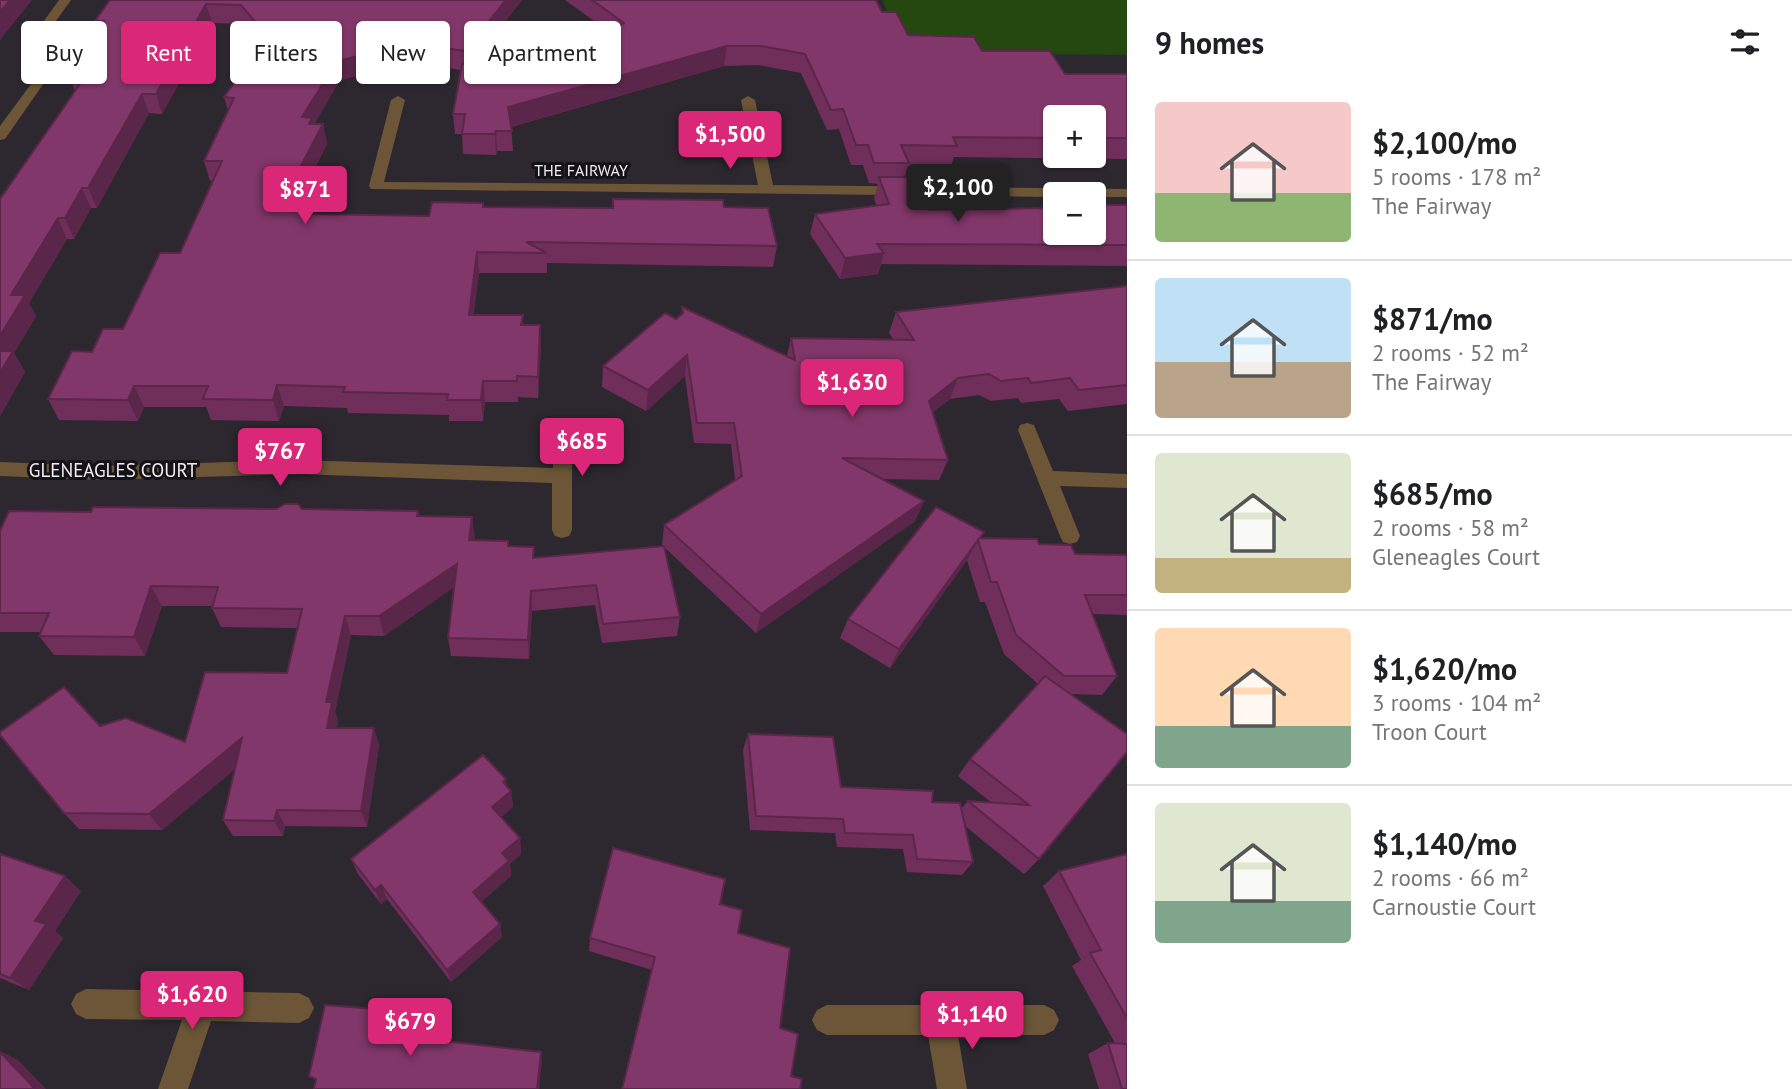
<!DOCTYPE html>
<html lang="en">
<head>
<meta charset="utf-8">
<style>
  body { margin:0; font-family:"PT Sans",sans-serif; background:#f6f6f6; color:#202124; height:100vh; display:flex; flex-direction:column; font-size:26px; white-space:nowrap }
  * { box-sizing:border-box; margin:0 }
  p { font-size:23px; color:#757577 }
  .icon { flex:none; width:38px; height:38px; fill:none; stroke:currentColor; stroke-width:2; stroke-linecap:round; stroke-linejoin:round }
  .map { position:relative; flex:1; overflow:hidden }
  .drawer { display:flex; flex-direction:column; background:#fff; width:665px }
  .drawer>* { flex:none }
  .top-card { position:absolute; left:21px; top:21px; width:665px; height:63px; display:flex; gap:14px }
  .controls { position:absolute; left:1043px; top:105px; display:grid; gap:14px }
  .controls a { display:grid; place-items:center; width:63px; height:63px; border-radius:7px; background:#fff; box-shadow:0 2px 5px #0004; font-size:35px }
  .price { position:absolute; translate:-50% -60px; padding:0 16px; border-radius:7px; background:#db2777; color:#fff; font-size:23px; line-height:46px; filter:drop-shadow(0 2px 4px #0008) }
  .price::after { content:''; position:absolute; left:50%; top:42px; width:21px; height:16px; margin-left:-10px; background:inherit; clip-path:polygon(0 0,100% 0,50% 100%) }
  .price.active { background:#222; color:#fff }
  ul { padding:0; list-style:none }
  li { display:flex; align-items:center; gap:21px; height:175px; padding:0 28px }
  li+li { border-top:2px solid #e0e0e0 }
  li span { display:grid; place-items:center; flex:none; width:196px; height:140px; border-radius:7px; color:#555 }
  li>.icon { margin-inline-start:auto }
  span .icon { width:84px; height:84px; fill:#fffc; stroke-width:1 }
  li b { font-size:30px }
  h2 { display:flex; justify-content:space-between; align-items:center; height:84px; padding:0 28px; font-size:30px }
  .chip { padding:0 24px; border-radius:7px; background:#fff; box-shadow:0 2px 5px #0004; font-size:24px; line-height:63px }
  .chip.active { background:#db2777; color:#fff }
  main { display:flex; flex:1; min-height:0 }
  .map>svg:first-child { display:block }
</style>
</head>
<body>
<main>
<div class="map">
<svg width="1127" height="1089" viewBox="0 0 1127 1089">
  <rect width="100%" height="100%" fill="#2d2830"/>
  <polygon fill="#254710" points="882,0 1127,0 1127,55 907,53"/>
  <g fill="none" stroke-linecap="round" stroke-linejoin="round">
    <g fill="#6c5637" fill-rule="evenodd">
      <polygon points="59,0 71,0 43,39 46,80 5,139 0,140 0,126 34,80 31,39"/>
      <polygon points="398,96 405,100 384,182 758,185 741,100 748,96 755,100 773,185 1127,189 1127,197 1094,197 1094,194 1055,194 1055,197 371,189 369,186 391,100"/>
      <polygon points="563,418 570,420 572,425 572,530 569,536 562,538 555,536 552,530 552,483 297,474 100,480 0,476 0,462 100,466 297,460 553,468 554,425 556,420"/>
      <polygon points="1027,423 1034,425 1036,430 1053,471 1127,474 1127,488 1060,486 1080,536 1077,542 1070,544 1063,542 1060,536 1018,430 1020,425"/>
      <polygon points="86,989 299,993 309,998 314,1008 309,1018 299,1023 211,1021 188,1089 158,1089 182,1020 86,1019 76,1014 71,1004 76,994"/>
      <polygon points="827,1005 1044,1005 1054,1010 1059,1020 1054,1030 1044,1035 958,1035 967,1089 937,1089 928,1035 827,1035 817,1030 812,1020 817,1010"/>
    </g>
  </g>
  <g fill="#6f2f5a" fill-rule="evenodd">
    <path d="M109,0h413l-50,63 63,7 73,-39 -43,-31h311l6,12 26,23 74,16 83,23h62v85l-173,-2 -3,9h-43l-3,11 24,33 126,23 72,-28v61l-246,-2 -3,10 -38,5 -30,-45 5,-20 61,-9 -2,-7 4,-14 -9,-1 -6,-18h-12l-12,-36 -12,1 -26,-57 -43,-8 -34,1 -213,61 2,24h-16l-1,4 -33,-1 -1,-20h-7l-2,-20 8,-44 -51,-8 -70,18 -26,44h9l4,20 -25,50 14,20 113,2 55,-9 128,1 1,-9 111,8 53,39 -4,21 -226,-4v10h-68l-6,42h50v10l18,21 -3,52 -20,-1v5h-33l-2,19h-34v-6l-101,-2 -1,-5 -63,-2 -5,15 -68,-1 -5,-13h-62l-6,14 -79,-1 -11,-21 44,-47 31,-23 57,-76 33,-72h-3l-6,-20 24,-51 -4,-13 38,-53 -17,-20 -33,-1 -50,91 -13,-1 -52,95h-6l-17,31h-7l-38,64 7,13 -22,37 11,19 -25,44v-217l75,-108 -3,-7 18,-26 -5,-12 13,-16 -3,-9 14,-20zM1055,117h39v39h-39z"/>
    <polygon points="1127,286 1127,404 1068,411 1059,399 1021,403 1018,398 991,401 979,395 950,399 933,412 948,460 939,480 882,479 924,501 915,521 756,633 664,547 680,617 677,636 602,643 595,605 532,611 529,659 451,656 448,638 454,587 384,636 351,635 335,712 338,720 337,728 374,728 379,746 367,827 285,826 283,836 233,836 223,820 235,769 162,830 79,829 64,813 100,726 185,742 287,673 297,628 221,627 212,608 212,606 162,606 145,656 54,655 39,636 41,632 0,632 0,531 91,512 302,509 418,511 419,516 472,517 474,540 508,546 534,547 534,558 664,546 662,545 664,525 735,480 731,444 694,443 685,376 646,411 602,387 603,366 676,319 682,314 682,307 787,356 791,338 893,339 889,333 896,312"/>
    <polygon points="981,538 1039,544 1075,554 1127,555 1127,615 1093,614 1117,676 1102,695 1071,694 1039,859 1024,874 965,826 973,862 962,875 907,872 903,849 837,847 835,833 750,830 743,750 748,734 841,787 932,802 961,809 968,801 992,803 958,776 970,759 1038,684 1004,654 985,602 980,602 967,560 890,668 840,638 848,619"/>
    <polygon points="506,786 511,791 513,807 501,817 520,838 521,854 510,864 511,876 481,902 500,924 502,937 451,982 387,899 381,904 358,874 351,859"/>
    <polygon points="0,854 81,891 55,931 63,938 29,990 0,978"/>
    <polygon points="1127,854 1127,1089 1099,1089 1088,1054 1108,1043 1115,1043 1072,966 1081,960 1043,886 1059,871"/>
    <polygon points="720,904 738,933 780,1028 791,1076 800,1089 652,970 589,951 590,938"/>
  </g>
  <g fill="#5a264a">
    <polygon points="10,0 32,0 0,40 0,12"/>
    <polygon points="506,0 522,0 466,71 465,51"/>
    <polygon points="206,4 212,23 162,114 156,94"/>
    <polygon points="408,43 410,62 340,80 314,125 323,124 327,144 291,214 286,194 302,117 337,61"/>
    <polygon points="727,46 724,66 509,127 508,107"/>
    <polygon points="142,94 149,113 97,208 88,188"/>
    <polygon points="496,131 497,151 496,155 495,134"/>
    <polygon points="82,188 91,208 74,239 65,218"/>
    <polygon points="311,194 316,214 309,233 305,212"/>
    <polygon points="58,218 67,239 29,303 36,316 14,353 25,372 0,416 0,336 11,295"/>
    <polygon points="477,252 479,273 471,336 469,315"/>
    <polygon points="884,253 878,274 840,279 845,258"/>
    <polygon points="540,325 541,346 538,398 538,377"/>
    <polygon points="687,355 685,376 646,411 648,390"/>
    <polygon points="958,378 950,399 921,421 929,401"/>
    <polygon points="483,381 485,402 483,421 481,400"/>
    <polygon points="277,385 284,406 279,421 273,400"/>
    <polygon points="134,386 144,407 138,421 128,400"/>
    <polygon points="924,501 915,521 756,633 761,614"/>
    <polygon points="472,517 475,537 472,560 469,540"/>
    <polygon points="978,540 967,560 890,668 899,649"/>
    <polygon points="457,564 460,583 384,636 379,616"/>
    <polygon points="151,586 162,606 145,656 134,637"/>
    <polygon points="531,591 532,611 529,659 528,640"/>
    <polygon points="345,616 351,635 335,712 338,720 334,745 327,728 326,702"/>
    <polygon points="374,728 379,746 367,827 361,811"/>
    <polygon points="242,738 252,755 162,830 149,814"/>
    <polygon points="506,779 507,794 511,791 513,807 494,823 492,807 503,782"/>
    <polygon points="277,810 285,826 283,836 274,821"/>
    <polygon points="520,838 521,854 510,864 511,876 476,906 473,892 502,853"/>
    <polygon points="65,876 81,891 55,931 63,938 29,990 10,978 35,921"/>
    <polygon points="381,885 387,899 381,904 375,890"/>
    <polygon points="500,924 502,937 451,982 447,970"/>
    <polygon points="400,1011 406,1022 382,1043 376,1033"/>
    <polygon points="0,1051 18,1060 46,1089 35,1089 0,1052"/>
    <polygon points="541,1052 542,1062 539,1089 537,1089"/>
  </g>
  <g fill="#813769" stroke="#5a264a" stroke-width="2">
    <polygon points="0,0 10,0 0,12"/>
    <polygon points="110,0 506,0 465,51 408,43 337,61 302,117 312,118 309,124 323,124 286,194 311,194 305,212 309,214 429,216 432,202 483,203 483,207 613,208 613,199 723,200 724,207 768,208 777,246 526,242 547,253 477,252 469,315 523,315 521,325 540,325 538,377 517,376 517,381 483,381 481,400 447,400 448,394 343,392 345,387 277,385 273,400 203,399 208,386 134,386 128,400 48,399 72,351 92,352 103,329 123,329 160,253 180,253 222,161 204,161 234,98 224,97 268,37 241,5 206,4 156,94 142,94 88,188 82,188 65,218 58,218 11,295 25,295 0,336 0,199 80,84 72,84 98,46 85,46 104,21 95,21"/>
    <polygon points="592,0 876,0 882,12 896,12 908,35 974,37 982,51 1050,51 1065,74 1127,74 1127,138 1094,138 1094,117 1055,117 1055,138 953,137 957,146 901,145 909,163 874,163 868,145 856,145 843,109 831,110 805,54 761,46 727,46 508,107 512,131 496,131 495,134 462,134 465,114 453,114 462,64 529,57 535,70 624,23"/>
    <polygon points="879,177 915,177 929,210 1055,208 1055,233 1094,233 1094,205 1127,205 1127,245 877,244 884,253 845,258 815,214 889,204"/>
    <polygon points="1127,286 1127,385 1079,390 1070,378 1031,383 1028,378 1001,381 989,374 958,378 929,401 948,460 842,458 924,501 761,614 664,525 742,476 734,423 697,423 687,355 648,390 603,366 665,313 676,319 683,313 682,307 795,360 791,338 914,340 896,312"/>
    <polygon points="0,351 13,351 0,373"/>
    <polygon points="285,504 298,504 302,509 418,511 417,516 472,517 469,540 508,541 508,546 534,547 533,558 664,546 680,617 603,624 596,585 531,591 528,640 448,638 457,564 379,616 345,616 326,702 332,702 327,728 374,728 361,811 277,810 274,821 223,820 242,738 149,814 64,813 0,735 0,732 64,687 100,726 126,718 185,742 205,672 287,673 302,609 212,608 218,587 151,586 134,637 39,636 49,613 0,613 0,531 9,511 91,512 93,507 276,509"/>
    <polygon points="936,507 984,532 980,538 1037,539 1039,544 1071,545 1075,554 1127,555 1127,595 1085,595 1117,676 1064,676 1016,635 997,582 991,582 978,540 899,649 848,619"/>
    <polygon points="1045,676 1127,734 1127,752 1039,859 968,801 1029,805 970,759"/>
    <polygon points="748,734 833,737 841,787 933,791 932,802 960,803 973,862 917,859 913,835 845,833 843,819 756,816"/>
    <polygon points="483,755 506,779 503,782 511,791 492,807 520,838 502,853 509,861 473,892 500,924 447,970 381,885 375,890 351,859"/>
    <polygon points="613,848 725,879 720,904 742,910 738,933 790,948 780,1028 798,1034 791,1076 802,1079 800,1089 622,1089 655,957 590,938"/>
    <polygon points="0,854 65,876 35,921 46,924 10,978 0,974"/>
    <polygon points="1127,854 1127,1018 1090,953 1101,950 1059,871"/>
    <polygon points="325,1005 400,1011 376,1033 541,1052 537,1089 314,1089 316,1079 309,1076"/>
    <polygon points="1108,1043 1127,1044 1127,1089 1122,1089"/>
    <polygon points="0,1052 35,1089 0,1089"/>
  </g>
  <g text-anchor="middle" dominant-baseline="central" stroke-width="6" stroke-linejoin="round" paint-order="stroke">
    <g font-size="16" fill="#f1eef3" stroke="#141216">
      <text x="581" y="170">THE FAIRWAY</text>
    </g>
    <g font-size="19" fill="#f1eef3" stroke="#141216">
      <text x="113" y="470">GLENEAGLES COURT</text>
    </g>
  </g>
</svg>
<div class="controls">
<a>+</a>
<a>−</a>
</div>
<b class="price" style="left:730px;top:171px">$1,500</b>
<b class="price active" style="left:958px;top:224px">$2,100</b>
<b class="price" style="left:305px;top:226px">$871</b>
<b class="price" style="left:852px;top:419px">$1,630</b>
<b class="price" style="left:582px;top:478px">$685</b>
<b class="price" style="left:280px;top:488px">$767</b>
<b class="price" style="left:192px;top:1031px">$1,620</b>
<b class="price" style="left:972px;top:1051px">$1,140</b>
<b class="price" style="left:410px;top:1058px">$679</b>
<div class="top-card">
<a class="chip">Buy</a>
<a class="chip active">Rent</a>
<a class="chip">Filters</a>
<a class="chip">New</a>
<a class="chip">Apartment</a>
</div>
</div>
<section class="drawer">
<h2>9 homes<svg class="icon" aria-label="filters" viewBox="0 0 24 24"><path d="M4 7h16M4 17h16"/><circle cx="9" cy="7" r="2"/><circle cx="15" cy="17" r="2"/></svg></h2>
<ul>
<li><span style="background:linear-gradient(#f6c9c9 65%,#8fb573 0)"><svg class="icon" aria-label="home" viewBox="0 0 24 24"><path d="M3 11l9-7 9 7M6 9v11h12V9"/></svg></span><div><b>$2,100/mo</b><p>5 rooms · 178 m²</p><p>The Fairway</p></div></li>
<li><span style="background:linear-gradient(#bfe0f5 60%,#b9a48a 0)"><svg class="icon" aria-label="home" viewBox="0 0 24 24"><path d="M3 11l9-7 9 7M6 9v11h12V9"/></svg></span><div><b>$871/mo</b><p>2 rooms · 52 m²</p><p>The Fairway</p></div></li>
<li><span style="background:linear-gradient(#dfe7d0 75%,#c2b280 0)"><svg class="icon" aria-label="home" viewBox="0 0 24 24"><path d="M3 11l9-7 9 7M6 9v11h12V9"/></svg></span><div><b>$685/mo</b><p>2 rooms · 58 m²</p><p>Gleneagles Court</p></div></li>
<li><span style="background:linear-gradient(#ffd9b3 70%,#7fa58c 0)"><svg class="icon" aria-label="home" viewBox="0 0 24 24"><path d="M3 11l9-7 9 7M6 9v11h12V9"/></svg></span><div><b>$1,620/mo</b><p>3 rooms · 104 m²</p><p>Troon Court</p></div></li>
<li><span style="background:linear-gradient(#dfe7d0 70%,#7fa58c 0)"><svg class="icon" aria-label="home" viewBox="0 0 24 24"><path d="M3 11l9-7 9 7M6 9v11h12V9"/></svg></span><div><b>$1,140/mo</b><p>2 rooms · 66 m²</p><p>Carnoustie Court</p></div></li>
</ul>
</section>
</main>
</body>
</html>
